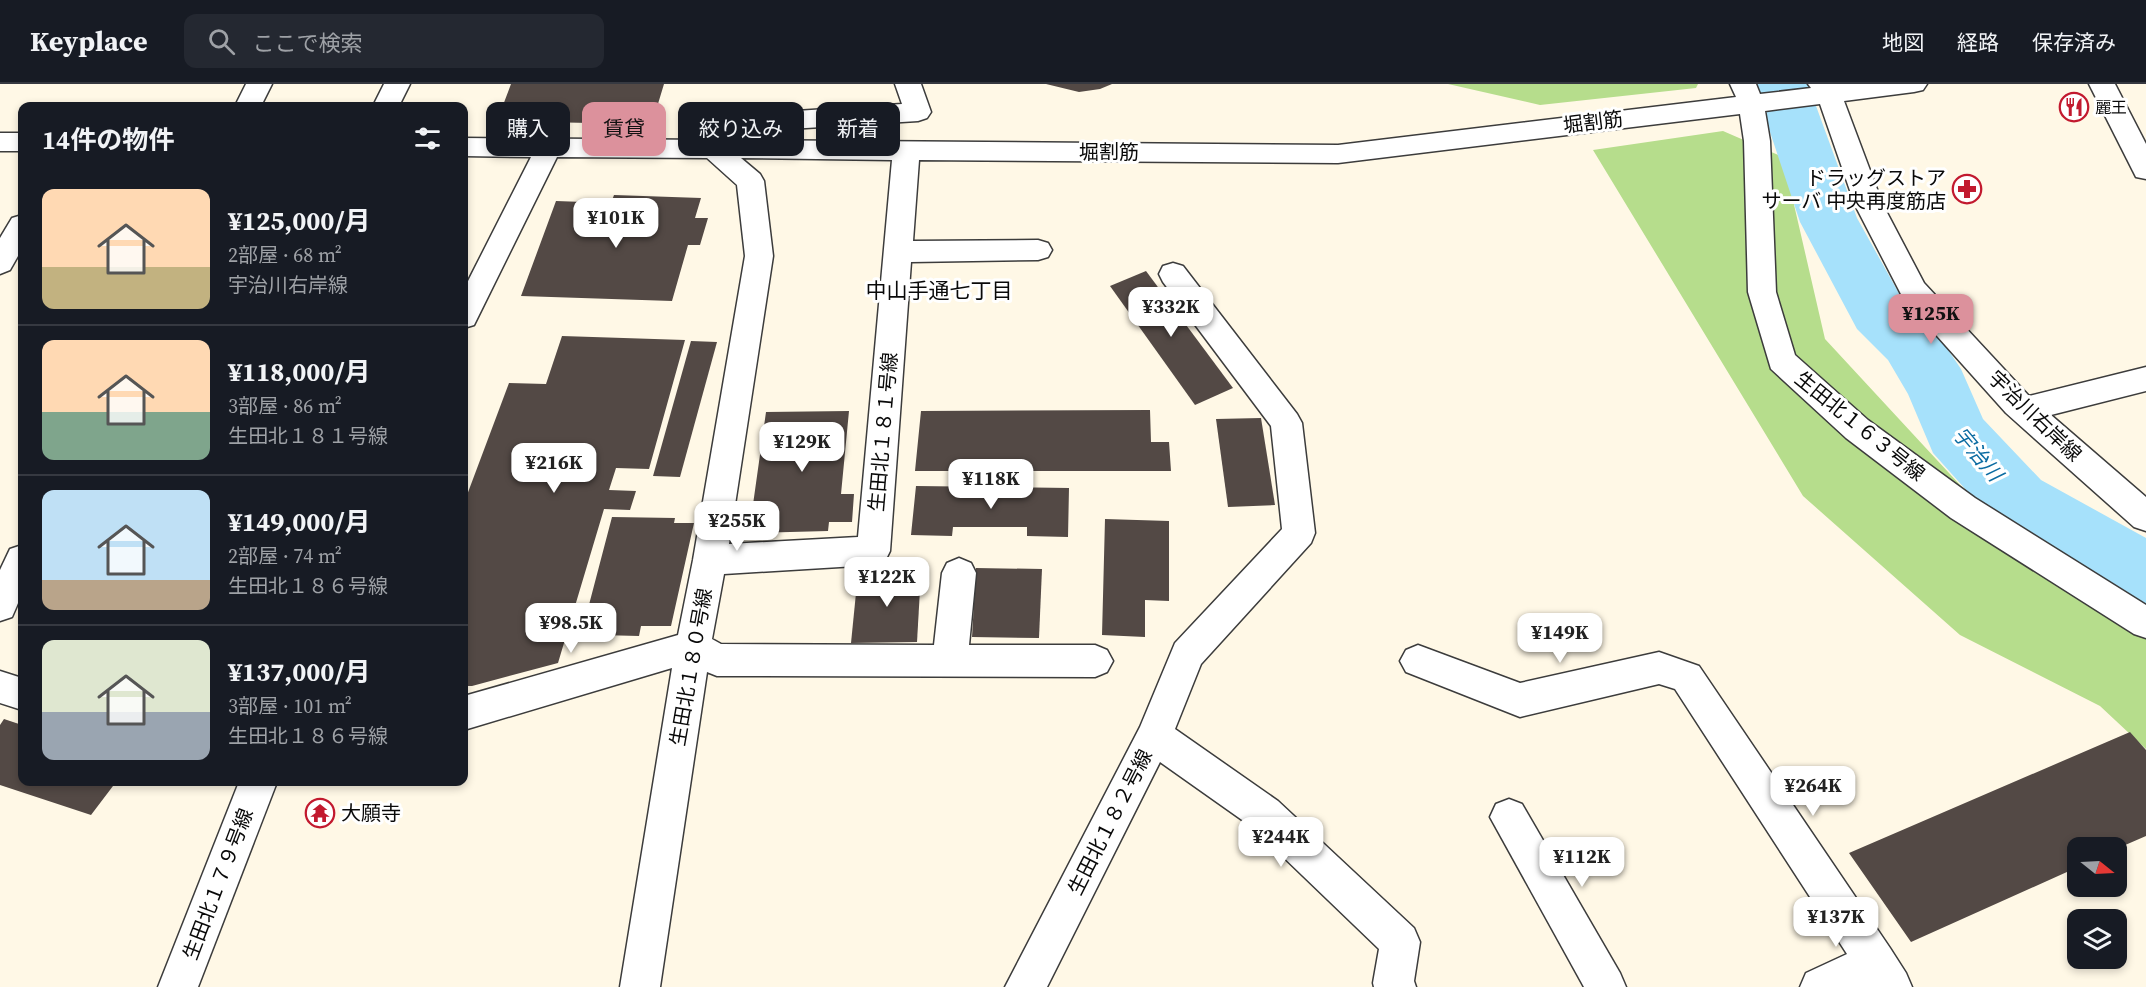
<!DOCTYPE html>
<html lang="ja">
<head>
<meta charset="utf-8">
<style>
  body { margin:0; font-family:"Source Serif 4","Noto Sans JP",serif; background:#242831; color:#f1f3f6; height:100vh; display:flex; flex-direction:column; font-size:22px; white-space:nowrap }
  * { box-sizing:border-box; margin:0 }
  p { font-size:20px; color:#9ea1a6 }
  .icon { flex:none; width:33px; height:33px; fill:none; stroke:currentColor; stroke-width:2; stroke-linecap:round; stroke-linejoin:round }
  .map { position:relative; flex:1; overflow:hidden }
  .sheet { position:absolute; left:18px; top:18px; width:450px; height:684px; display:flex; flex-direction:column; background:#171b24; border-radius:12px; box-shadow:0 3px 9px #0003 }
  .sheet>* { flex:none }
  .top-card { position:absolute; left:486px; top:18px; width:570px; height:54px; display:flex; gap:12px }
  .needle { width:39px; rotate:108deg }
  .fabs { position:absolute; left:2067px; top:753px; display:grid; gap:12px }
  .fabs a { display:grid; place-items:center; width:60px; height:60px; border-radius:12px; background:#171b24; box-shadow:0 3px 9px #0003; font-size:30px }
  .price { position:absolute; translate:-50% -51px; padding:0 14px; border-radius:12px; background:#fff; color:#222; font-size:20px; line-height:39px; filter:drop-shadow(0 2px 3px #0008) }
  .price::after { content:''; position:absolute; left:50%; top:36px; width:18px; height:14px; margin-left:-9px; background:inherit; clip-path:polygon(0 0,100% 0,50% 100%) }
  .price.current { background:#dc919c; color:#111 }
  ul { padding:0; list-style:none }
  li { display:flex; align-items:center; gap:18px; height:150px; padding:0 24px }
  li+li { border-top:2px solid #363941 }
  li span { display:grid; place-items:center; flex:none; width:168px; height:120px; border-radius:12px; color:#555 }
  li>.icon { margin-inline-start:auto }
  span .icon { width:72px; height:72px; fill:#fffc; stroke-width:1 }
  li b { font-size:26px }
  h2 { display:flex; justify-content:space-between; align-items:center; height:72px; padding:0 24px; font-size:26px }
  .tag { padding:0 21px; border-radius:12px; background:#171b24; box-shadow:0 3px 9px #0003; font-size:21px; line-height:54px }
  .tag.current { background:#dc919c; color:#111 }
  header { display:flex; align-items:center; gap:36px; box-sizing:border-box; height:84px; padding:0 30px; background:#171b24; border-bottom:2px solid #363941 }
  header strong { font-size:28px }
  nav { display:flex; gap:33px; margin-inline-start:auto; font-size:21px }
  .search { width:420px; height:54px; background:#242831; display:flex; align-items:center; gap:15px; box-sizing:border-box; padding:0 21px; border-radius:12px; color:#9ea1a6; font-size:22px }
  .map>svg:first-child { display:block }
</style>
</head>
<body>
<header>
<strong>Keyplace</strong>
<div class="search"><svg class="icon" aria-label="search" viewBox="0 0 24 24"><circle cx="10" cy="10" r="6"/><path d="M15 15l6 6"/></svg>ここで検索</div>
<nav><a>地図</a><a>経路</a><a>保存済み</a></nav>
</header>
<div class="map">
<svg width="2146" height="903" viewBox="0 0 2146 903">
  <rect width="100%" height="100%" fill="#fff8e6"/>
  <g fill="#b6dd8c">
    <polygon points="1448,0 1698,0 1696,4 1540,21"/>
    <polygon points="1723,47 1783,73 1825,255 1961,402 2146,539 2146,665 2100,622 1960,551 1803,412 1593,66"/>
  </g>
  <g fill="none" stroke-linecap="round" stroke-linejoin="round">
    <polygon fill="#a6e1fb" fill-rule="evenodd" points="1754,0 1808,0 1857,134 1901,213 1932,242 1961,285 1983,335 2041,396 2146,454 2146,520 2121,511 1993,436 1933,369 1908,310 1888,276 1857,245 1800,138"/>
  </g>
  <g fill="#534945">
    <polygon points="511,0 664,0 654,33 639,32 637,40 497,37"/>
    <polygon points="1046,0 1112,0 1100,5 1079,8"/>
    <polygon points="614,111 701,114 695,134 708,134 700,161 688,161 672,217 521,212 556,117 611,119"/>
    <polygon points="1146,187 1233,304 1195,321 1110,202"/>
    <polygon points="562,252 685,256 649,385 616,384 609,406 636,407 630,426 604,425 558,579 472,602 464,602 464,419 509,299 546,300"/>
    <polygon points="691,257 717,258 680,393 653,392"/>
    <polygon points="1150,326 1151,358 1169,358 1171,387 915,387 921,327"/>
    <polygon points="849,327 841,410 854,410 852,438 829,438 828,447 749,449 766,328"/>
    <polygon points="1261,334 1275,421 1228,423 1216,335"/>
    <polygon points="916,402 1069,404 1068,453 1027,452 1027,443 953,443 952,452 911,451"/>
    <polygon points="612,433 675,434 674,439 694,439 671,542 641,542 639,552 600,551 604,536 585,536"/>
    <polygon points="1105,435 1169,437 1169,517 1145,516 1145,553 1102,551"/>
    <polygon points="976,484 1042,485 1039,554 972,553"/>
    <polygon points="921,488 917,558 851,559 858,489"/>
    <polygon points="4,635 22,641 22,698 102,698 113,702 91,731 0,701 0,641"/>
    <polygon points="2130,648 2146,666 2146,752 2116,765 2078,764 2078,783 1911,858 1849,769"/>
  </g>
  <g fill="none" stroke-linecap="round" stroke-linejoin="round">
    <g stroke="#3c3c3c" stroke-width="3">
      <g id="minor">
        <polygon points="246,0 272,0 261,22 235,22"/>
        <polygon points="384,0 410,0 399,22 373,22"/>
        <path d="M895,0h26l10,28 -4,6 -9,3 -174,11 -6,8 600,5 398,-48 -6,-13h26l4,10 51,-6 -3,-4h119l-4,6 -9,2 -70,9 39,104 41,78 105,113 117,-29v24l-95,24 95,82v34l-12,-4 -128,-114 -103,-115 -48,-93 -35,-101 -55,7 5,30 6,151 19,63 73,65 107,78 171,107v33l-12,-4 -183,-116 -105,-80 -75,-69 -23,-77 -4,-151 -4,-27 -402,49 -419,-3 -6,81 125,-1 10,3 4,7 -4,7 -10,3 -127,2 -21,289 -5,10 -12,4 -149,9 -12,65 9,5 213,1 8,-72 5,-10 12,-5 12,5 5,10 -7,72h126l12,5 6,11 -6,11 -12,5 -378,-1 -10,-4 -47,315h-40l52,-319 -208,62v-34l214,-61 15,-75 52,-304 -8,-71 -30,-27 -150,-1 -83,168 -10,3v-39l67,-132 -67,-1v-18l245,2 18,-22 9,-3 166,-11zM741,74l151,2 -34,377 -129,7 44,-288 -9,-75 -4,-7z"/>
        <polygon points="2089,0 2115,0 2146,60 2146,95 2136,93"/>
        <rect x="0" y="49" width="22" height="18"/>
        <polygon points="22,131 22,165 10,186 0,190 0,154 12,134"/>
        <polygon points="1173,179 1183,182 1297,330 1302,339 1315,449 1311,459 1201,580 1175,645 1278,717 1414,844 1420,858 1414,897 1416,903 1374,903 1373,899 1379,865 1252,743 1160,678 1047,903 1005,903 1140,643 1175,559 1282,445 1271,342 1163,198 1159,190 1163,182"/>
        <polygon points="22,461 22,510 12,533 0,537 0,486 10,465"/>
        <polygon points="1418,561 1520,599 1659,568 1699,582 1890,864 1906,889 1912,903 1800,903 1806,889 1847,870 1675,605 1659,600 1520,633 1406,588 1400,577 1406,566"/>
        <polygon points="0,587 22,594 22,626 0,619"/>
        <polygon points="239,698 277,698 198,903 158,903"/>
        <polygon points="1509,715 1522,720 1620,889 1626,903 1584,903 1490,733 1496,720"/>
      </g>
    </g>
    <use href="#minor" fill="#fff" fill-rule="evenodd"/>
  </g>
  <defs>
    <g id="restaurant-ring" transform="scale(1.5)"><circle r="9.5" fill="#fff" stroke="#c2192e" stroke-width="1.5"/><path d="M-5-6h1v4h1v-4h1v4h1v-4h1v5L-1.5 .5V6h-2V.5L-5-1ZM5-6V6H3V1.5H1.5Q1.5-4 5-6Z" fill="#c2192e"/></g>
    <g id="pharmacy-ring" transform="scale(1.5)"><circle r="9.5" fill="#fff" stroke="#c2192e" stroke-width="1.5"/><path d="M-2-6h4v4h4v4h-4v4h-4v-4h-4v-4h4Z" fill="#c2192e"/></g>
    <g id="temple-ring" transform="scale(1.5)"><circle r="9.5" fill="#fff" stroke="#c2192e" stroke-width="1.5"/><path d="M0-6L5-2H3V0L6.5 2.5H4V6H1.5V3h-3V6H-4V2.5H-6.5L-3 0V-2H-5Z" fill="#c2192e"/></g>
  </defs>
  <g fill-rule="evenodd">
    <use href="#restaurant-ring" x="2074" y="23"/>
    <use href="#pharmacy-ring" x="1967" y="105"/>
    <use href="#temple-ring" x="320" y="729"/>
  </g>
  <g text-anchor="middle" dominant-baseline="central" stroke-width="6" stroke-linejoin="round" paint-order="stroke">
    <g font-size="16" fill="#090909" stroke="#fff" text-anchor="start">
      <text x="2095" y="23">麗王</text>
    </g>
    <g font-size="20" fill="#090909" stroke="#fff">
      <text transform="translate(1593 38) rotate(-7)">堀割筋</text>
      <text x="1109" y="68">堀割筋</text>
      <text transform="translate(2035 332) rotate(44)">宇治川右岸線</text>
      <text transform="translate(1860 342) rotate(39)">生田北１６３号線</text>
      <text transform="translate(883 348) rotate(-85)">生田北１８１号線</text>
      <text transform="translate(691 583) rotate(-80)">生田北１８０号線</text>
      <text transform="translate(1110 738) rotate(-63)">生田北１８２号線</text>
      <text transform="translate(218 800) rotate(-69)">生田北１７９号線</text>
    </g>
    <g font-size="20" fill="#090909" stroke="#fff" text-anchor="end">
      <text x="1946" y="94">ドラッグストア<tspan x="1946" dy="23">サーバ 中央再度筋店</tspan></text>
      <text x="341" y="729" text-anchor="start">大願寺</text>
    </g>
    <g font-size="21" fill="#090909" stroke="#fff">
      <text x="939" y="206">中山手通七丁目</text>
    </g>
    <g font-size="21" font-style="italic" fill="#0c6ca2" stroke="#fff">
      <text transform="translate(1978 370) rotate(50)">宇治川</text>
    </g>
  </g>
</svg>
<div class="fabs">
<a><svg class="needle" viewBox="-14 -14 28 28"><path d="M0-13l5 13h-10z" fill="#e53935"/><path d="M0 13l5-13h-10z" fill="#9ea1a6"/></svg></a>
<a><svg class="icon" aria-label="layers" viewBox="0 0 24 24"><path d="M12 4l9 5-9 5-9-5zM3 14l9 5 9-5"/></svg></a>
</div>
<b class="price" style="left:616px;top:165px">¥101K</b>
<b class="price" style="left:1171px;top:254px">¥332K</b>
<b class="price current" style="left:1931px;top:261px">¥125K</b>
<b class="price" style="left:802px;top:389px">¥129K</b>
<b class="price" style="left:554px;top:410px">¥216K</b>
<b class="price" style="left:991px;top:426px">¥118K</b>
<b class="price" style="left:737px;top:468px">¥255K</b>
<b class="price" style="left:887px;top:524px">¥122K</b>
<b class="price" style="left:571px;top:570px">¥98.5K</b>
<b class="price" style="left:1560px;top:580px">¥149K</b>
<b class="price" style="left:1813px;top:733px">¥264K</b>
<b class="price" style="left:1281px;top:784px">¥244K</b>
<b class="price" style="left:1582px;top:804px">¥112K</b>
<b class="price" style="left:1836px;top:864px">¥137K</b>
<div class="top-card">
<a class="tag">購入</a>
<a class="tag current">賃貸</a>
<a class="tag">絞り込み</a>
<a class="tag">新着</a>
</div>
<section class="sheet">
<h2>14件の物件<svg class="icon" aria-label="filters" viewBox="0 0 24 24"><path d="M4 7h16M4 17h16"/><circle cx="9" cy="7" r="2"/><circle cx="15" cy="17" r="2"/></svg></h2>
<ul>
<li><span style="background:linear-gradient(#ffd9b3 65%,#c2b280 0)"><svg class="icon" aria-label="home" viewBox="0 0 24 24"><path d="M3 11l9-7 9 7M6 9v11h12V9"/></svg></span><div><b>¥125,000/月</b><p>2部屋 · 68 m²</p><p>宇治川右岸線</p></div></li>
<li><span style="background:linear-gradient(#ffd9b3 60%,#7fa58c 0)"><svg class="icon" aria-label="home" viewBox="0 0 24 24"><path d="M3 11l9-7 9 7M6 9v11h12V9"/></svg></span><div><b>¥118,000/月</b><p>3部屋 · 86 m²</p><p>生田北１８１号線</p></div></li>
<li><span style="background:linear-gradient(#bfe0f5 75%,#b9a48a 0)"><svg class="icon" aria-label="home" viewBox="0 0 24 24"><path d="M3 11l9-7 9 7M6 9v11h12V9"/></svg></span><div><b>¥149,000/月</b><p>2部屋 · 74 m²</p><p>生田北１８６号線</p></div></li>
<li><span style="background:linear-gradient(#dfe7d0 60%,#9aa5b1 0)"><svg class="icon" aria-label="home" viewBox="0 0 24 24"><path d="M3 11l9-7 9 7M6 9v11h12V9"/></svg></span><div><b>¥137,000/月</b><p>3部屋 · 101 m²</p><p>生田北１８６号線</p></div></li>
</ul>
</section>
</div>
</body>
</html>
